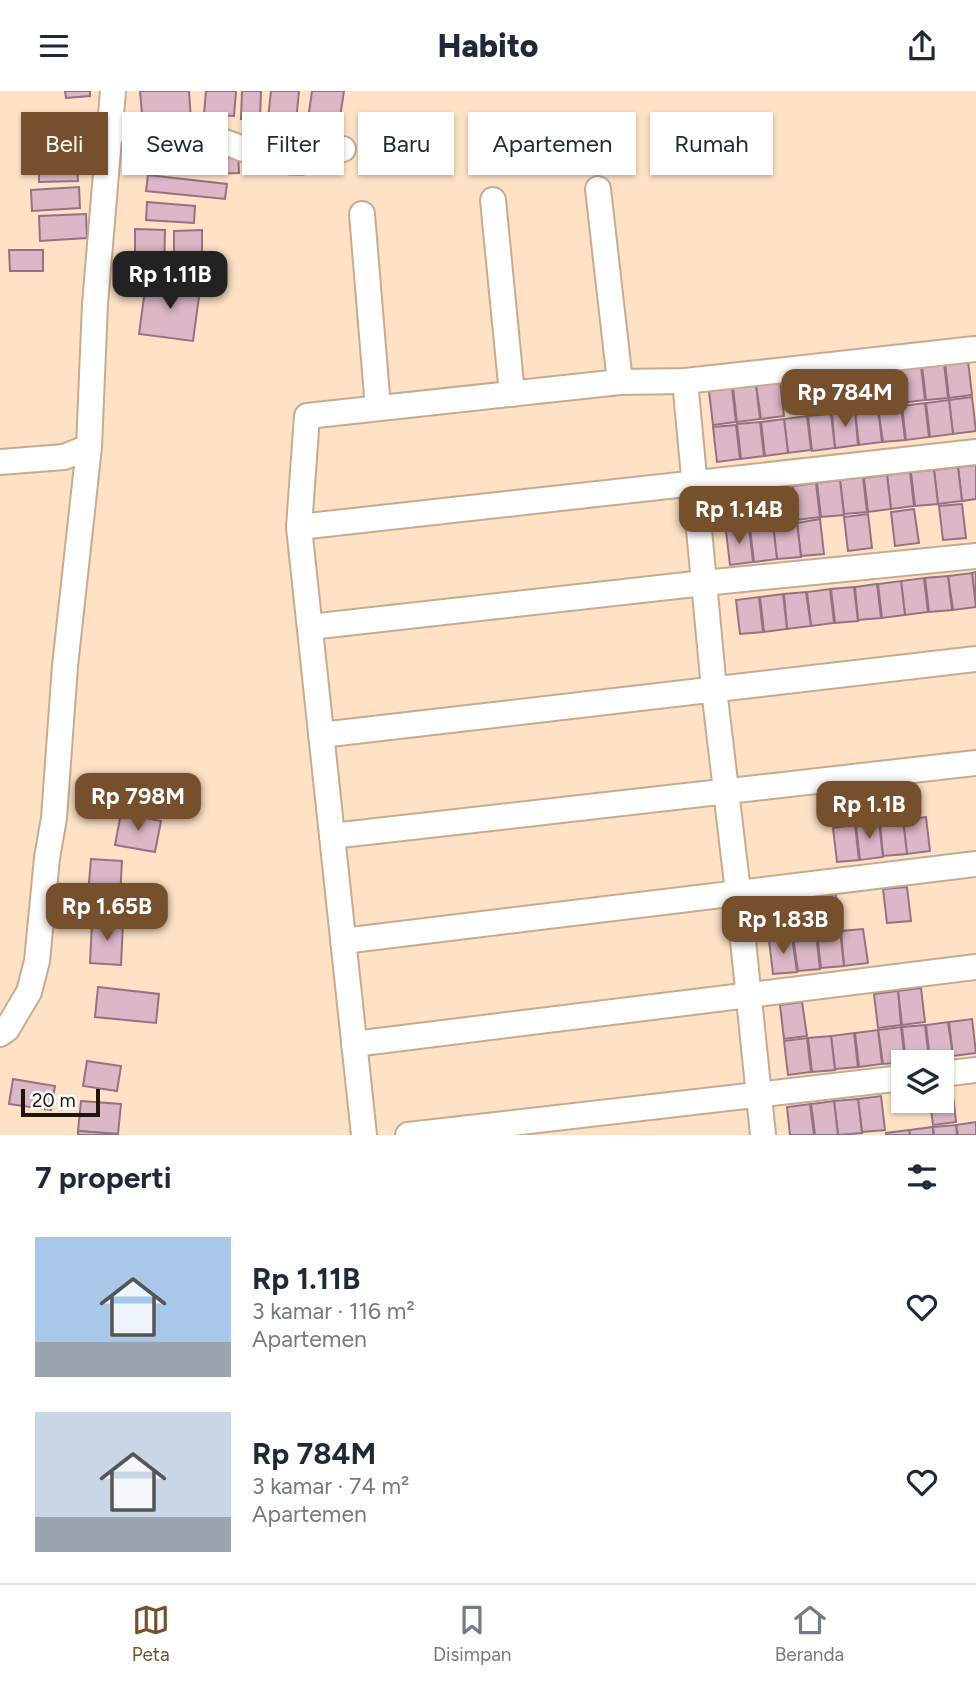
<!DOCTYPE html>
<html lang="id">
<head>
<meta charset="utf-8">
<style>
  body { margin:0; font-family:Figtree,sans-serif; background:#f6f6f7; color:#1f2937; height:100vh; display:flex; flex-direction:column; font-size:26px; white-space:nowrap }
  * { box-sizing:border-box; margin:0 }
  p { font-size:23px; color:#747a83 }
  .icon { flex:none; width:38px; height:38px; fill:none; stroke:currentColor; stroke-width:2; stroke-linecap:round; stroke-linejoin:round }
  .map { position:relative; height:1044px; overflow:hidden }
  .details { display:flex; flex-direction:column; background:#fff; flex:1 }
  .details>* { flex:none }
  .banner { position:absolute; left:21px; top:21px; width:934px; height:63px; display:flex; gap:14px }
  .buttons { position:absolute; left:891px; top:959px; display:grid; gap:14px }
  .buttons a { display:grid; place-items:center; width:63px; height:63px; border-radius:0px; background:#fff; box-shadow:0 2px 5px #0004; font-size:35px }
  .scale { position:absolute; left:21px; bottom:18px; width:79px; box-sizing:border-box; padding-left:7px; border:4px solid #1f160b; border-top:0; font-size:19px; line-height:24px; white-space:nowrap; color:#1f160b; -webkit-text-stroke:5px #fff; paint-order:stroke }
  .price { position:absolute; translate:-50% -60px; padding:0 16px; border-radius:14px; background:#76502c; color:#fff; font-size:23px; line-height:46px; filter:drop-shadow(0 2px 4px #0008) }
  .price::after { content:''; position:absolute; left:50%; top:42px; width:21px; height:16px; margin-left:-10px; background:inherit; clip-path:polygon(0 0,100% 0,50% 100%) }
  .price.selected { background:#222; color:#fff }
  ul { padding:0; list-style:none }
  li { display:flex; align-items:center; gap:21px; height:175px; padding:0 35px }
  li span { display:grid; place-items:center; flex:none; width:196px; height:140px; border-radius:0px; color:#555 }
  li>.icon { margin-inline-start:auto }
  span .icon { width:84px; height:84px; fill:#fffc; stroke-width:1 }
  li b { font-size:30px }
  h2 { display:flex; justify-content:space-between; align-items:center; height:84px; padding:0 35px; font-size:30px }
  .pill { padding:0 24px; border-radius:0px; background:#fff; box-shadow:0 2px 5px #0004; font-size:24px; line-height:63px }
  .pill.selected { background:#76502c; color:#fff }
  header { display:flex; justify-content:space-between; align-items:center; height:91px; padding:0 35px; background:#fff; font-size:32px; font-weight:800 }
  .tab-bar { display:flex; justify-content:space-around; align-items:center; height:98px; border-top:2px solid #e0e1e3; background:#fff; font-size:19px; color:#747a83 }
  .tab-bar a { display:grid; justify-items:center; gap:4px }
  .tab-bar .selected { color:#76502c }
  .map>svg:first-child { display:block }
</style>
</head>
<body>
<header><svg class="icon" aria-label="menu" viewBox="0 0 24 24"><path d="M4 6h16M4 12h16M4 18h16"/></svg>Habito<svg class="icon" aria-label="share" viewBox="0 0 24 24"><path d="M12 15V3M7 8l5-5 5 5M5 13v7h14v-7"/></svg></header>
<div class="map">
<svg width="976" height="1044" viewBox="0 0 976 1044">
  <rect width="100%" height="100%" fill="#fde2c6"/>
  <g fill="#dbb7c8" stroke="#937282" stroke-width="2">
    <polygon points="65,0 90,0 90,5 66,7"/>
    <polygon points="140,0 189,0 191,30 143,34"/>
    <polygon points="206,0 236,0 234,25 204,23"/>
    <polygon points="242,0 261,0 260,29 241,28"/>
    <polygon points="271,0 299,0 295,40 267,37"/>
    <polygon points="312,0 344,0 337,46 306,42"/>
    <polygon points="43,31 88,32 87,56 43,56"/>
    <polygon points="152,51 196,53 195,78 150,76"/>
    <polygon points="209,60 238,60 239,82 210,83"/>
    <polygon points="77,64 78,90 39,91 39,65"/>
    <polygon points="148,84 227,93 225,108 146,100"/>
    <polygon points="79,96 80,117 32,120 31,99"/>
    <polygon points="147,111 195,115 194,132 146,129"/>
    <polygon points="86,123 87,147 40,150 39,125"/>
    <polygon points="135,138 165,139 164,183 135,182"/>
    <polygon points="202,139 202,172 174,172 174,140"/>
    <polygon points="9,159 43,159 43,180 10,180"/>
    <polygon points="146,191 200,198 193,250 139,243"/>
    <polygon points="968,270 972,304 949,307 945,272"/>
    <polygon points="944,272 948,307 926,309 922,275"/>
    <polygon points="921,275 925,309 902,312 898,278"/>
    <polygon points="780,291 784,325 761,328 756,294"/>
    <polygon points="756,294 760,328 737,331 733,297"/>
    <polygon points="732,297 736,331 713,334 709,300"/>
    <polygon points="972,306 976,340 953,343 949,309"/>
    <polygon points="949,309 953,343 930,346 926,312"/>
    <polygon points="925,312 929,346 906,349 902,315"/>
    <polygon points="901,315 905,349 883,351 878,317"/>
    <polygon points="878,317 882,351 859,354 855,320"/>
    <polygon points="855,320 858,354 835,357 832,322"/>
    <polygon points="831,323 835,357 812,360 808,325"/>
    <polygon points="807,325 811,359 788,362 784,328"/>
    <polygon points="784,328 788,362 765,365 761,331"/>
    <polygon points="760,331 764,365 741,368 737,333"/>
    <polygon points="736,334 740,368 717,371 713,336"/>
    <polygon points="976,374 976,408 962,410 958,376"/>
    <polygon points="958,376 962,410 938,413 934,379"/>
    <polygon points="934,379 938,413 915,415 911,381"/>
    <polygon points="910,381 914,415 891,418 887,384"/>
    <polygon points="887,384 891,418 868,421 864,387"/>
    <polygon points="863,386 867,421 844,423 840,389"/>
    <polygon points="840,389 844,424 821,426 817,392"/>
    <polygon points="816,392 820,426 797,429 793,395"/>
    <polygon points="792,395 797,429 773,432 769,397"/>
    <polygon points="769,397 773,432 750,434 746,400"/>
    <polygon points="745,400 749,435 726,437 722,403"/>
    <polygon points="962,413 966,447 943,449 939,415"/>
    <polygon points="914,418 919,452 895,455 891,421"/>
    <polygon points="868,423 872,457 848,460 844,426"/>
    <polygon points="820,428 824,463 801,465 797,432"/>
    <polygon points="797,432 801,466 777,468 773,434"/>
    <polygon points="773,434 777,468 754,471 750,437"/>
    <polygon points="749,437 753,471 730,474 726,440"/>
    <polygon points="976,481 976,516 972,482"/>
    <polygon points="972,482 976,516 953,519 948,485"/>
    <polygon points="948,485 952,519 929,521 925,487"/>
    <polygon points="924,487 928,521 905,524 901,490"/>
    <polygon points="901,490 905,524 882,527 878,493"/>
    <polygon points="877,493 881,527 858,529 855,496"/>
    <polygon points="854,496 858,530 835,532 831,498"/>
    <polygon points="830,498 834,532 811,535 807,501"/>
    <polygon points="806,501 811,535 787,538 784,503"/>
    <polygon points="783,503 787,538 764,541 760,506"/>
    <polygon points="759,506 763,541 740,543 736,509"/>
    <polygon points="121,722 161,730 155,761 115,754"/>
    <polygon points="926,726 930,760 907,763 903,729"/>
    <polygon points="903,729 907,763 883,765 880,732"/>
    <polygon points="879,732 883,766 860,769 856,734"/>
    <polygon points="855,734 859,769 837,771 833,737"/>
    <polygon points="91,768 122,770 120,806 88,804"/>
    <polygon points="907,796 911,830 887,832 883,798"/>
    <polygon points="836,804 840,838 817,841 812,807"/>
    <polygon points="812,807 816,841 793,843 789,809"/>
    <polygon points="788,810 792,844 769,846 765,812"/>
    <polygon points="92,831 123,832 121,874 90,872"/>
    <polygon points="863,838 868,872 844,875 841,840"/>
    <polygon points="840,840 844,875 821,877 817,843"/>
    <polygon points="816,843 820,878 798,880 793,846"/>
    <polygon points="792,846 797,881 773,883 769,849"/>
    <polygon points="98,896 159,903 156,932 95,926"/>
    <polygon points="921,897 925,931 902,934 898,900"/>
    <polygon points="898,900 901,934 878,937 874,903"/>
    <polygon points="802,911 807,945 784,948 780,914"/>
    <polygon points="972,928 976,962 953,965 949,931"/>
    <polygon points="948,931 953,965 930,968 926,934"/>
    <polygon points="925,934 929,968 906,971 902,936"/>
    <polygon points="901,936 905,971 883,973 878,939"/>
    <polygon points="878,939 882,973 859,976 855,942"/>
    <polygon points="854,942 858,976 835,978 831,945"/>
    <polygon points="831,945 835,979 812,981 808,947"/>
    <polygon points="807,947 811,981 788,984 784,950"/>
    <polygon points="87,970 121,975 117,1000 83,995"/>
    <polygon points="13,988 55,995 51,1019 9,1013"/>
    <polygon points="952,997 956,1031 933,1034 930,1010 942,1010 942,998"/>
    <polygon points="881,1005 885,1039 862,1041 858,1008"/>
    <polygon points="858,1008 862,1042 838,1044 834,1010"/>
    <polygon points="81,1010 121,1013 118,1043 78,1040"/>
    <polygon points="834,1010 838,1044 815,1044 811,1013"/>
    <polygon points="810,1013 814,1044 790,1044 787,1016"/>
    <polygon points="976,1031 976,1044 958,1044 956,1034"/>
    <polygon points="956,1034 957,1044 934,1044 933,1036"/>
    <polygon points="933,1036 933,1044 910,1044 909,1039"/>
    <polygon points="909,1039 910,1044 886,1044 886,1042"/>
    <polygon points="78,1040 118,1043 118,1044 78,1044"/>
  </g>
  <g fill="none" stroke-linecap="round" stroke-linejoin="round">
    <g stroke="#c5ac91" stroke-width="28">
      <g id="minor">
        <polyline points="110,38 203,43 249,60 292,71 302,71 343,58"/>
        <polyline points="598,98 620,291"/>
        <polyline points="493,109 512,303"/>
        <polyline points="362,123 378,317"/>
        <polyline points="685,290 714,598 738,801 763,1044"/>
        <polyline points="0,371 64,366 89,356 95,213 113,0"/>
        <polyline points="299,436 976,361"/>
        <polyline points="310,536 704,492 976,465"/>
        <polyline points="321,644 976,568"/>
        <polyline points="332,745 976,672"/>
        <polyline points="343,850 976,773"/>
        <polyline points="0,943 7,938 29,901 37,870 47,767 54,727 65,575 89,356"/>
        <polyline points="354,953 976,876"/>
        <polyline points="942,983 976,979"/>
        <polyline points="364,1044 299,436 307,325 620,291 685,290 975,258"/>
        <polyline points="408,1044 903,987"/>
      </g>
    </g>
    <use href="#minor" stroke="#fff" stroke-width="24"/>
  </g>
</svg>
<div class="buttons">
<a><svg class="icon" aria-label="layers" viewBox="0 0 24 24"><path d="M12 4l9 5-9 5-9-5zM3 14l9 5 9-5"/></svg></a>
</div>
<div class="scale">20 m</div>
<b class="price selected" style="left:170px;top:220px">Rp 1.11B</b>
<b class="price" style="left:845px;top:338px">Rp 784M</b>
<b class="price" style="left:739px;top:455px">Rp 1.14B</b>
<b class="price" style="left:138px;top:742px">Rp 798M</b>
<b class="price" style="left:869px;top:750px">Rp 1.1B</b>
<b class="price" style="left:107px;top:852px">Rp 1.65B</b>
<b class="price" style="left:783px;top:865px">Rp 1.83B</b>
<div class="banner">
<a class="pill selected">Beli</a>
<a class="pill">Sewa</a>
<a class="pill">Filter</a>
<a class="pill">Baru</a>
<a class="pill">Apartemen</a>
<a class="pill">Rumah</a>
</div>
</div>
<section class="details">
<h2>7 properti<svg class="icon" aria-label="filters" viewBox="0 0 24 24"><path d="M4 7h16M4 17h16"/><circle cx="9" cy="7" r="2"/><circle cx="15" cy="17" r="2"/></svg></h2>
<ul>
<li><span style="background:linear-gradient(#a9c7e8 75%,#9aa5b1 0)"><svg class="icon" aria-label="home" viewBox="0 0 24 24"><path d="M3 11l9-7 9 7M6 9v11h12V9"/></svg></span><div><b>Rp 1.11B</b><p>3 kamar · 116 m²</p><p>Apartemen</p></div><svg class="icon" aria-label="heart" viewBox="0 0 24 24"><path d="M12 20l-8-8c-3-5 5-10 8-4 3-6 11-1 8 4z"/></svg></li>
<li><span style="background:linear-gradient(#c9d6e8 75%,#9aa5b1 0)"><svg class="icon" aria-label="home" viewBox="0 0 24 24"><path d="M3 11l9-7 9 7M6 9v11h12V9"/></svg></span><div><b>Rp 784M</b><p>3 kamar · 74 m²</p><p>Apartemen</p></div><svg class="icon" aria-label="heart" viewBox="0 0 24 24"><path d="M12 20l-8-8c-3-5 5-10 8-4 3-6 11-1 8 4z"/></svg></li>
</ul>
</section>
<nav class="tab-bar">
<a class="selected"><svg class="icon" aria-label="map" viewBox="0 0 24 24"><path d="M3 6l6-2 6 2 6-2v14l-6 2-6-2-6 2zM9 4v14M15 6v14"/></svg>Peta</a>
<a><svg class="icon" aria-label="saved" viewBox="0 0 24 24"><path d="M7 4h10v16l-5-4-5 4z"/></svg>Disimpan</a>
<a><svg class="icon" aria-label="home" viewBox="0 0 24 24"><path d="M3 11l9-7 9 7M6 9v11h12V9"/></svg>Beranda</a>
</nav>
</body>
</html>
